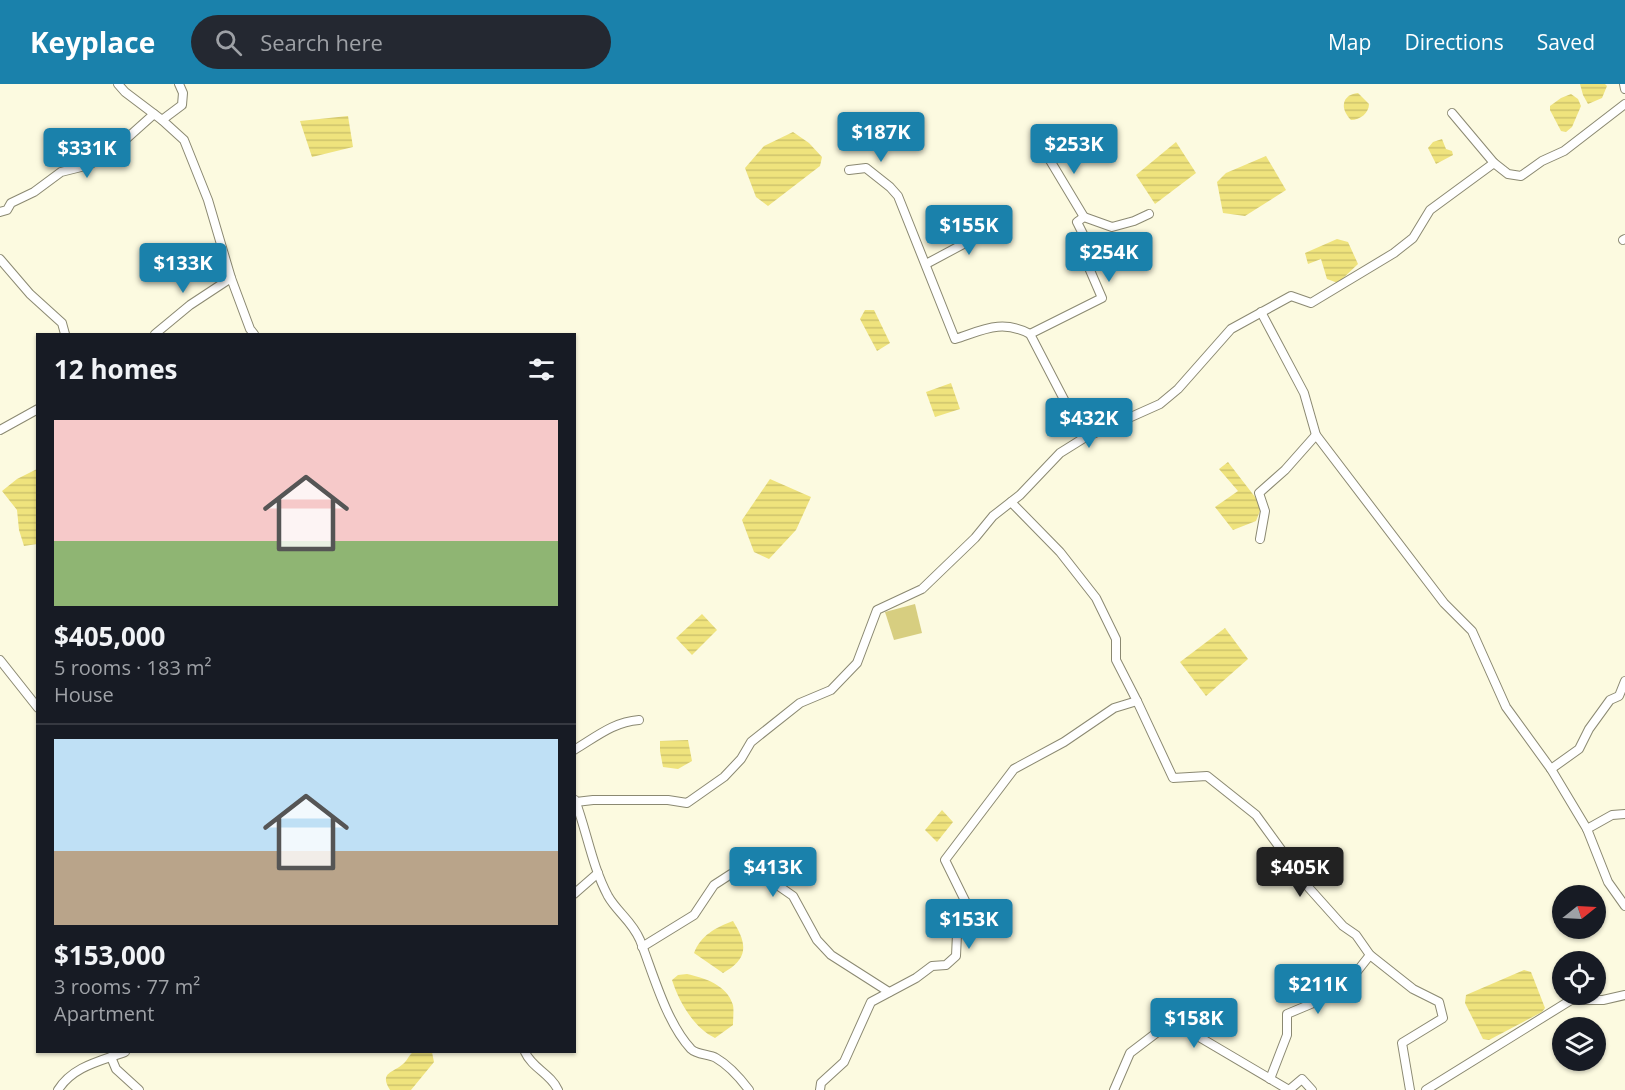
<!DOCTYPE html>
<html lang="en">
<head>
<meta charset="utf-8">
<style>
  body { margin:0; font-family:"Open Sans",sans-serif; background:#242831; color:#f1f3f6; height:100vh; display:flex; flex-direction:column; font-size:22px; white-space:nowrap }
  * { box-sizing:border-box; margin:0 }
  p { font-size:20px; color:#9ea1a6 }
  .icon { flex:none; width:33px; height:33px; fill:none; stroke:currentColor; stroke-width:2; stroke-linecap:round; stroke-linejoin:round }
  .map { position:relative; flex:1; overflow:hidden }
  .panel { position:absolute; left:36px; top:249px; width:540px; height:720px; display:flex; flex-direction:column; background:#171b24; border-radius:0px; box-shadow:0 2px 4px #0004 }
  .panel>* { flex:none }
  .needle { width:39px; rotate:72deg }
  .tools { position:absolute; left:1552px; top:801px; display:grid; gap:12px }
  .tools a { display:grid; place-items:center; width:54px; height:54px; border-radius:50%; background:#171b24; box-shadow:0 2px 4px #0004; font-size:30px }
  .price { position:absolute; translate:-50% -51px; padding:0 14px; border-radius:6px; background:#1a81ab; color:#fff; font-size:20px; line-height:39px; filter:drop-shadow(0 2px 3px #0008) }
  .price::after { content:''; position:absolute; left:50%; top:36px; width:18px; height:14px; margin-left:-9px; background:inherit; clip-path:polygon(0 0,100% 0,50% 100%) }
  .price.current { background:#222; color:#fff }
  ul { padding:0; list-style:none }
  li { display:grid; align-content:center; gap:12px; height:318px; padding:0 18px }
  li+li { border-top:2px solid #363941 }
  li span { display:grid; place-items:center; height:186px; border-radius:0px; color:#555 }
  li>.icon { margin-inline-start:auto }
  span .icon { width:108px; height:108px; fill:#fffc; stroke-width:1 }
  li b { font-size:26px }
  h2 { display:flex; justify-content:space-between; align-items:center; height:72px; padding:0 18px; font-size:26px }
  header { display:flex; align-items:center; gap:36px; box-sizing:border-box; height:84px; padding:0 30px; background:#1a81ab; color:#fff }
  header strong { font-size:28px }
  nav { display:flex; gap:33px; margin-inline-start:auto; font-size:21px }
  .search { width:420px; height:54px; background:#242831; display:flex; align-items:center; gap:15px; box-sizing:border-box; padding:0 21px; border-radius:33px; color:#9ea1a6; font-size:22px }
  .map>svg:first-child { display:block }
</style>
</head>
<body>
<header>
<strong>Keyplace</strong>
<div class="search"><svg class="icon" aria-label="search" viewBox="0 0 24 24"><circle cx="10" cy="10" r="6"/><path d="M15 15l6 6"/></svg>Search here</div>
<nav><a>Map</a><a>Directions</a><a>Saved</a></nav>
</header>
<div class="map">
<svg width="1625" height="1006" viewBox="0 0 1625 1006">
  <defs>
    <pattern id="water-rules" width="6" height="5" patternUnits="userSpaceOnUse" patternTransform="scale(1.5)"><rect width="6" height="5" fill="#efe37d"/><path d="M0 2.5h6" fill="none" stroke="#cec36c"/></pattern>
  </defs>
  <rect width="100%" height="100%" fill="#fcfae0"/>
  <polygon fill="#d7ce80" points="915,520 922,549 894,556 885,528"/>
  <g fill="url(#water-rules)">
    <polygon points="1580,0 1605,0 1607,2 1602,14 1588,20 1583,11"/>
    <path d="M1358,9l11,11c0,9 -9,16 -18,16 -11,-11 -10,-25 7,-27z"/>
    <polygon points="1571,10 1578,15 1581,22 1572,43 1566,48 1561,47 1550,26 1550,22 1561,14"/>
    <polygon points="348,32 353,63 312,73 300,37"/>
    <polygon points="793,48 809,59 822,73 820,82 768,122 756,113 745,84 764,62"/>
    <polygon points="1442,55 1446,65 1452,67 1453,71 1436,80 1428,64 1433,58"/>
    <polygon points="1176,58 1196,89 1155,120 1136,91"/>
    <polygon points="1266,72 1286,106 1245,132 1223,129 1217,98 1226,89"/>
    <polygon points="1337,155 1348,158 1358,180 1338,199 1327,195 1321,175 1308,180 1305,169"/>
    <polygon points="865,226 874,226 890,259 877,267 860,235"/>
    <polygon points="951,299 960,325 935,333 926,308"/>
    <polygon points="1228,378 1262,422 1256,437 1233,446 1215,423 1238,407 1219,385"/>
    <polygon points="37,385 37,460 24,462 19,446 17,426 2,407 17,395"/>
    <polygon points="770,395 811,413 796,446 769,475 754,468 742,436"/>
    <polygon points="702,530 717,546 692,571 676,554"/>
    <polygon points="1225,544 1248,575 1206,612 1180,578"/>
    <polygon points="688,656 692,677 678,685 663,683 660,667 660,657"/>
    <polygon points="942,726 953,738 937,758 925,746"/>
    <path d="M733,837c15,24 15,38 -10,52l-29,-20c6,-17 22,-26 39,-32z"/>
    <polygon points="1524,886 1531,888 1545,924 1542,928 1489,956 1483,955 1465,919 1466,911"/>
    <path d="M687,890c18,4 40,11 46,31 1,5 0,14 0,20l-18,13c-21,-10 -36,-36 -43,-58l6,-5z"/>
    <path d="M413,968h19l2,10 -23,28h-21c-11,-18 3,-17 13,-26 4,-3 6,-9 10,-12z"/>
  </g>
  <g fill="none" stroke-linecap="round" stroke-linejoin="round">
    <g stroke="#8b8972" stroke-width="10">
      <g id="street">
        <polyline points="118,0 125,8 162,36 184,56 208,116 231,194 250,245 254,250"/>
        <polyline points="1624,0 1625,5"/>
        <polyline points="1452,29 1494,79"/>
        <polyline points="162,36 182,21 183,9 179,0"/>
        <polyline points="1042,63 1084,133"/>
        <path d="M849,86l17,-2 24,19 8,9 57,143c28,-9 47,-20 75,-5l54,104"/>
        <polyline points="0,128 7,126 11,119 34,108 61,88 89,81 103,73 116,64 154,30"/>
        <polyline points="1623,156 1625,155"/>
        <polyline points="0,175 30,210 62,239 65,250"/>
        <polyline points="926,180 999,141"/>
        <polyline points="1261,228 1304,309 1316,351 1444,519 1472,547 1506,623 1551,685 1587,745 1608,798 1625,822"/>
        <polyline points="155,250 190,221 231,194"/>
        <polyline points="1030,250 1102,214 1086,177 1089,162 1077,138 1084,133 1112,143 1134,137 1149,130"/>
        <polyline points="0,346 38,325"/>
        <polyline points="1011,418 1060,468 1096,514 1116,555 1116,576 1137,617 1173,694 1207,692 1256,731 1309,804 1343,842 1356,851 1370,871 1413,905 1439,918 1443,934 1402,959 1410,1006"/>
        <polyline points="1260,455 1265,427 1259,409 1285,386 1316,351"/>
        <polyline points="0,576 38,624"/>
        <path d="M574,666c22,-13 39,-28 65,-30"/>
        <polyline points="1551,685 1579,665 1589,645 1610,616 1619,612 1625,597"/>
        <path d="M575,716c12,32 17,66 33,96 9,16 24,25 32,44 13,33 26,82 51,109 6,6 18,5 25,9 14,8 24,20 33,32"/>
        <polyline points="576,718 593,716 668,716 687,719 724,693 741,675 751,658 800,619 831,606 857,579 877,526 922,505 975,454 993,432 1020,411 1060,369 1084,354 1160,320 1178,305 1231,245 1291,212 1311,219 1394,169 1413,154 1430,126 1494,79 1508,90 1521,92 1542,77 1564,67 1625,20"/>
        <polyline points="1587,745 1612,731 1625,730"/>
        <polyline points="574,810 598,789"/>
        <polyline points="642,863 694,831 714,801 731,790 760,789 793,812 817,856 831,871 889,908"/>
        <path d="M525,968c7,16 26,22 33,38"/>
        <polyline points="111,973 116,985 139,1006"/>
        <polyline points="1270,995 1287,951 1287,930 1311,920 1325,905 1347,900 1370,871"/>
        <path d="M58,1006c15,-24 43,-29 67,-38"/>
        <polyline points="820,1006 821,999 844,978 871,918 916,894 932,882 946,881 956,872 957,850 974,835 945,776 1014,685 1064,658 1114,624 1137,617"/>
        <polyline points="1114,1006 1130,969 1172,937 1289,1006"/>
        <polyline points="1289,1006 1302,995 1312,1006"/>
        <polyline points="1426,1006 1571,916 1603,916 1625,911"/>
      </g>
    </g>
    <use href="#street" stroke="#fff" stroke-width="8"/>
  </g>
</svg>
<div class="tools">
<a><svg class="needle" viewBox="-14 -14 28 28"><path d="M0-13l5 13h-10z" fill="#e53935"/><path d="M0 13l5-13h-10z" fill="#9ea1a6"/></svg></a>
<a><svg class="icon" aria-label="locate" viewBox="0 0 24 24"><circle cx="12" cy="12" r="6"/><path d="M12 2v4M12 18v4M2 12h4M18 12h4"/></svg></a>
<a><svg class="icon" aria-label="layers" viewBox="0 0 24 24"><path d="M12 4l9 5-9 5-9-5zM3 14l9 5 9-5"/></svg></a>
</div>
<b class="price" style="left:881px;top:79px">$187K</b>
<b class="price" style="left:1074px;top:91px">$253K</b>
<b class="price" style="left:87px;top:95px">$331K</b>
<b class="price" style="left:969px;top:172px">$155K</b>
<b class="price" style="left:1109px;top:199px">$254K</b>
<b class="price" style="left:183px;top:210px">$133K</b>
<b class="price" style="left:1089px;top:365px">$432K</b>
<b class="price" style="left:773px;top:814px">$413K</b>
<b class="price current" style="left:1300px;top:814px">$405K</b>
<b class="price" style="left:969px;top:866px">$153K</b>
<b class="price" style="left:1318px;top:931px">$211K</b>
<b class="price" style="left:1194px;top:965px">$158K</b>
<section class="panel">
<h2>12 homes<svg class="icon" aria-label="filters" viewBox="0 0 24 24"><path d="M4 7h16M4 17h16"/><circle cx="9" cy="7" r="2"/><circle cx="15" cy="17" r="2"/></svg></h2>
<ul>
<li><span style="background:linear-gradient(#f6c9c9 65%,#8fb573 0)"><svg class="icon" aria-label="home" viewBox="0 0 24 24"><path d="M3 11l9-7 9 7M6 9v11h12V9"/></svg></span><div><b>$405,000</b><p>5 rooms · 183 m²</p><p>House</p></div></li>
<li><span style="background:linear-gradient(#bfe0f5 60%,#b9a48a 0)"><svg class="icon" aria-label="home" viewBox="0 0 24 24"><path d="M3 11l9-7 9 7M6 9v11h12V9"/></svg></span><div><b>$153,000</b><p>3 rooms · 77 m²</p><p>Apartment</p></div></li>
</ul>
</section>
</div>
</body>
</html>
